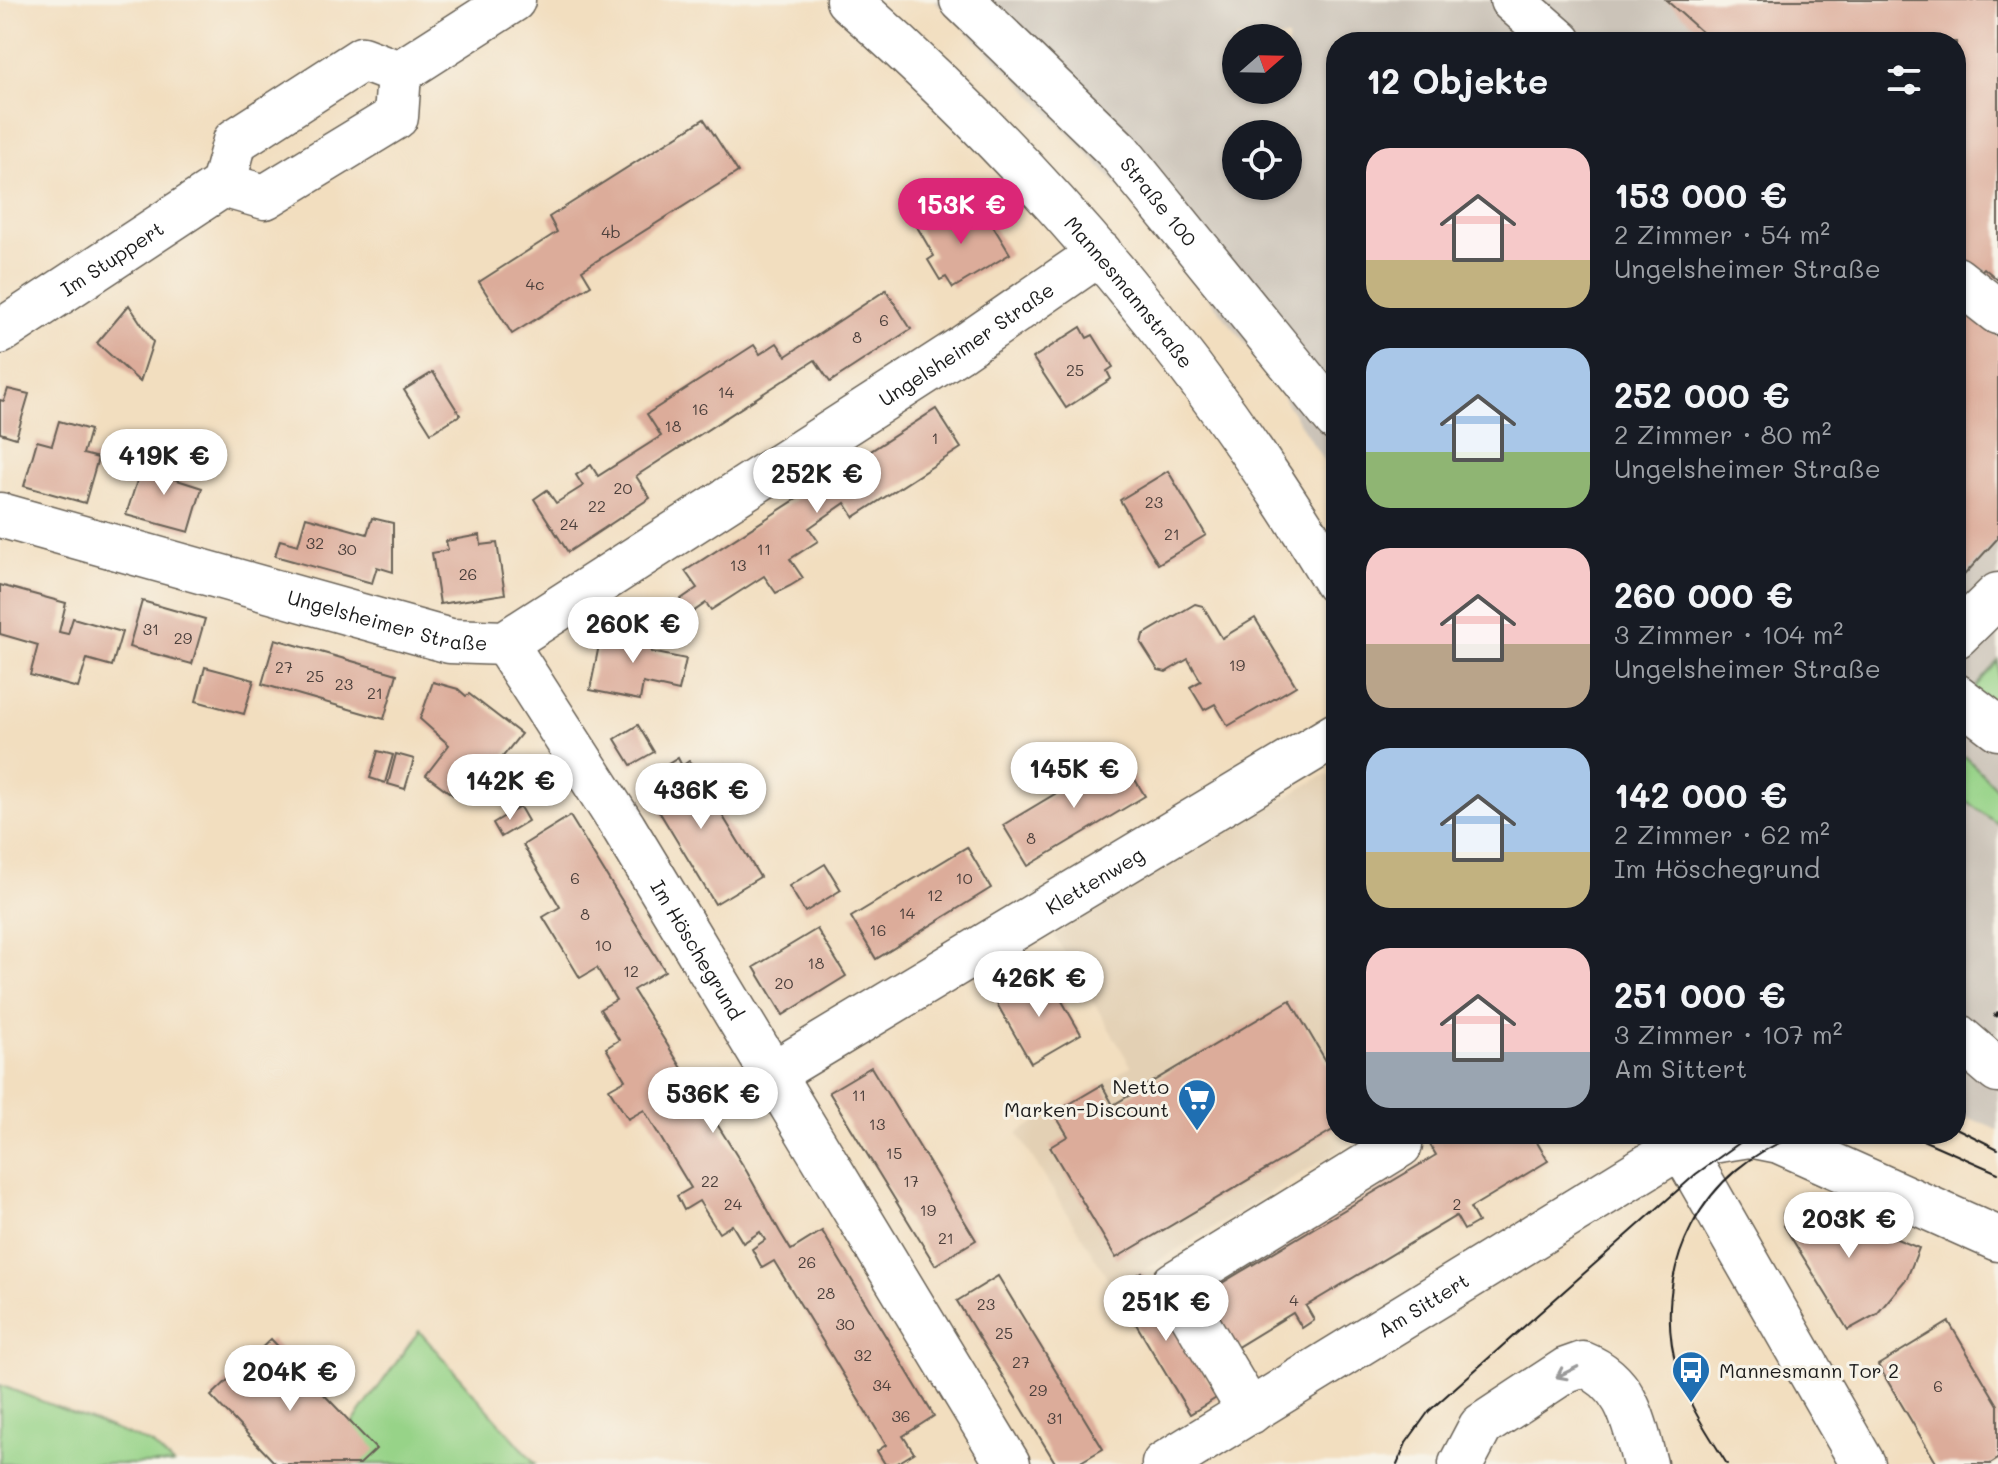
<!DOCTYPE html>
<html lang="de">
<head>
<meta charset="utf-8">
<style>
  body { margin:0; font-family:Mali,sans-serif; background:#20242c; color:#f1f3f6; height:100vh; display:flex; flex-direction:column; font-size:30px; white-space:nowrap }
  * { box-sizing:border-box; margin:0 }
  p { font-size:26px; color:#9ea1a6 }
  .icon { flex:none; width:44px; height:44px; fill:none; stroke:currentColor; stroke-width:2; stroke-linecap:round; stroke-linejoin:round }
  .map { position:relative; flex:1; overflow:hidden }
  .sheet { position:absolute; left:1326px; top:32px; width:640px; height:1112px; display:flex; flex-direction:column; background:#171b24; border-radius:32px; box-shadow:0 2px 6px #0004 }
  .sheet>* { flex:none }
  .needle { width:52px; rotate:70deg }
  .buttons { position:absolute; left:1222px; top:24px; display:grid; gap:16px }
  .buttons a { display:grid; place-items:center; width:80px; height:80px; border-radius:50%; background:#171b24; box-shadow:0 2px 6px #0004; font-size:40px }
  .price { position:absolute; translate:-50% -68px; padding:0 18px; border-radius:28px; background:#fff; color:#222; font-size:26px; line-height:52px; filter:drop-shadow(0 2px 4px #0008) }
  .price::after { content:''; position:absolute; left:50%; top:48px; width:24px; height:18px; margin-left:-12px; background:inherit; clip-path:polygon(0 0,100% 0,50% 100%) }
  .price.active { background:#db2777; color:#fff }
  ul { padding:0; list-style:none }
  li { display:flex; align-items:center; gap:24px; height:200px; padding:0 40px }
  li span { display:grid; place-items:center; flex:none; width:224px; height:160px; border-radius:24px; color:#555 }
  li>.icon { margin-inline-start:auto }
  span .icon { width:96px; height:96px; fill:#fffc; stroke-width:1 }
  li b { font-size:34px }
  h2 { display:flex; justify-content:space-between; align-items:center; height:96px; padding:0 40px; font-size:34px }
  .map>svg:first-child { display:block }
</style>
</head>
<body>
<div class="map">
<svg width="1998" height="1464" viewBox="0 0 1998 1464">
  <rect width="100%" height="100%" fill="#f7f3e8"/>
  <filter id="ink" filterUnits="userSpaceOnUse"><feTurbulence type="fractalNoise" baseFrequency=".0125" numOctaves="2"/><feDisplacementMap in="SourceGraphic" scale="16" xChannelSelector="R" yChannelSelector="G"/><feConvolveMatrix kernelMatrix="1 2 1 2 8 2 1 2 1" color-interpolation-filters="sRGB"/></filter>
  <filter id="wash" filterUnits="userSpaceOnUse"><feTurbulence type="fractalNoise" baseFrequency=".006" numOctaves="4" result="noise"/><feDisplacementMap in="SourceGraphic" scale="32" xChannelSelector="R" yChannelSelector="G"/><feGaussianBlur stdDeviation="1.8" result="paint"/><feColorMatrix in="noise" values="0 0 0 0 0 0 0 0 0 0 0 0 0 0 0 0 0 1.4 0 .05"/><feComposite in="paint" operator="in"/></filter>
  <g filter="url(#wash)">
    <rect width="100%" height="100%" fill="#f2debf"/>
    <polygon fill="#e3d0b4" points="1324,775 1336,777 1336,1134 1366,1134 1114,1288 1017,1133 1131,1066 1054,935"/>
    <path fill="#cbc3b8" fill-rule="evenodd" d="M934,0h1064v1130l-42,-17v-1071h-620v438l-76,-118 -126,-159 -112,-119zM1236,38h52v52h-52zM1236,134h52v52h-52z"/>
    <g fill="#97d388" stroke="#5a7852" stroke-width="2">
      <polygon points="1998,661 1998,718 1967,696"/>
      <polygon points="1956,755 1966,757 1998,790 1998,824 1956,794"/>
      <polygon points="419,1331 536,1464 323,1464"/>
      <polygon points="0,1385 152,1444 173,1464 0,1464"/>
    </g>
    <g id="blocks">
      <g fill="#dcac9a">
        <polygon points="1666,0 1998,0 1998,280 1984,268 1976,276 1956,258 1956,42 1713,42"/>
        <polygon points="704,119 738,172 582,270 591,285 512,334 479,282 557,232 549,217"/>
        <polygon points="944,207 958,229 985,213 1010,254 953,288 946,277 940,280 928,260 934,256 916,225"/>
        <polygon points="886,290 911,329 830,382 815,360 636,476 650,498 568,552 534,499 547,490 556,503 583,486 576,475 591,465 598,476 661,436 647,414 754,345 760,354 777,343 786,356"/>
        <polygon points="1956,299 1998,337 1998,538 1956,584"/>
        <polygon points="129,305 153,342 140,382 97,343"/>
        <polygon points="1081,327 1087,338 1093,335 1113,367 1107,371 1111,379 1066,408 1033,358"/>
        <polygon points="433,372 460,415 431,433 404,390"/>
        <polygon points="8,389 29,394 16,438 0,433 0,400 4,401"/>
        <polygon points="936,409 961,448 854,517 845,503 809,528 818,541 790,559 803,578 790,586 776,593 764,576 711,610 706,603 687,616 678,601 697,588 685,571"/>
        <polygon points="59,421 90,430 83,454 98,458 85,503 24,486 37,441 52,445"/>
        <polygon points="144,459 174,466 171,478 202,488 189,532 126,515"/>
        <polygon points="1168,471 1206,535 1158,564 1120,500"/>
        <polygon points="306,517 367,534 372,518 393,523 393,572 377,567 372,583 275,556 280,540 298,545"/>
        <polygon points="480,535 481,545 497,543 505,594 440,604 432,553 448,550 446,541"/>
        <polygon points="0,585 66,603 59,632 68,634 73,618 122,632 112,666 87,659 78,688 30,675 38,645 0,634"/>
        <polygon points="142,601 205,619 192,664 129,647"/>
        <polygon points="1195,604 1203,606 1222,638 1255,618 1296,686 1228,726 1215,704 1204,710 1190,687 1201,681 1188,659 1166,672 1158,670 1141,643 1143,635"/>
        <polygon points="603,625 654,635 651,652 686,659 679,691 643,683 640,700 590,690"/>
        <polygon points="275,639 397,674 384,719 262,684"/>
        <polygon points="205,667 254,680 244,714 196,701"/>
        <polygon points="433,682 458,689 466,696 469,694 521,734 488,775 476,766 453,795 426,775 449,745 420,719"/>
        <polygon points="638,725 654,752 631,765 615,739"/>
        <polygon points="378,751 393,755 385,783 370,778"/>
        <polygon points="396,754 414,759 405,789 388,784"/>
        <polygon points="1120,755 1145,796 1028,866 1003,825"/>
        <polygon points="678,758 682,766 689,761 760,877 715,904 645,788 661,779 657,771"/>
        <polygon points="520,807 528,821 501,837 493,823"/>
        <polygon points="570,816 665,971 633,990 747,1172 780,1232 791,1250 822,1231 934,1416 903,1436 914,1453 896,1464 885,1464 877,1451 886,1445 774,1261 762,1268 752,1249 765,1240 760,1232 743,1243 732,1225 719,1233 699,1201 684,1210 677,1196 691,1188 644,1110 628,1119 609,1089 625,1080 606,1048 619,1040 600,1009 616,1000 597,968 580,978 562,948 543,917 560,907 523,845"/>
        <polygon points="967,847 991,888 876,959 851,917"/>
        <polygon points="825,864 841,890 805,912 789,886"/>
        <polygon points="817,929 846,976 783,1015 754,967"/>
        <polygon points="1047,975 1081,1034 1031,1063 997,1004"/>
        <polygon points="1290,1000 1336,1078 1336,1128 1116,1258 1050,1147 1068,1136 1054,1113 1102,1085 1113,1105"/>
        <polygon points="871,1067 976,1240 935,1265 829,1092"/>
        <polygon points="1424,1134 1532,1134 1548,1161 1470,1208 1478,1222 1464,1230 1456,1216 1306,1306 1314,1320 1302,1328 1293,1313 1234,1349 1202,1295 1436,1155"/>
        <polygon points="1796,1201 1806,1202 1919,1248 1907,1278 1877,1314 1848,1330 1784,1226 1783,1213"/>
        <polygon points="1142,1272 1218,1397 1190,1414 1115,1289"/>
        <polygon points="998,1276 1103,1449 1077,1464 1056,1464 957,1301"/>
        <polygon points="1949,1322 1998,1405 1998,1459 1990,1464 1937,1464 1878,1365"/>
        <polygon points="271,1339 376,1449 360,1464 276,1464 211,1396"/>
      </g>
    </g>
  </g>
  <g filter="url(#ink)">
    <use href="#blocks" fill-opacity="0" stroke="#676055" stroke-width="2"/>
    <g fill="none" stroke-linecap="round" stroke-linejoin="round">
      <g stroke="#676055" stroke-width="47">
        <g id="minor">
          <path id="s1" d="M962,0l157,152 217,267"/>
          <polyline points="1512,0 1560,42"/>
          <polyline points="223,185 235,141 362,59 399,73"/>
          <polyline points="1956,279 1998,312"/>
          <path id="s2" d="M0,332l223,-147 42,12 131,-80 3,-44 114,-73"/>
          <path id="s3" d="M0,515l450,126 55,2 456,-294 139,-96"/>
          <polyline points="1956,636 1998,595"/>
          <path id="s4" d="M505,643l119,185 384,636"/>
          <polyline points="1956,696 1998,728"/>
          <polyline points="1956,1035 1998,1071"/>
          <path id="s5" d="M772,1074l564,-339"/>
          <polyline points="1250,1412 1174,1284 1400,1145"/>
          <path id="s6" d="M1164,1464l517,-318 68,-11 30,6 219,98"/>
          <path d="M1461,1464l20,-38 85,-56 17,-6c45,18 51,58 62,100"/>
        </g>
      </g>
      <g stroke="#676055" stroke-width="47">
        <g id="major">
          <path id="s7" d="M848,0c195,171 354,361 488,582"/>
          <polyline points="1674,1134 1863,1464"/>
        </g>
      </g>
      <use href="#minor" stroke="#fff" stroke-width="44"/>
      <use href="#major" stroke="#fff" stroke-width="44"/>
      <g stroke="#1c1c1c" stroke-width="2">
        <polyline points="1956,1128 1998,1149"/>
        <polyline points="1909,1134 1998,1173"/>
        <polyline points="1397,1464 1406,1443 1429,1411 1696,1174 1752,1134"/>
        <path d="M1727,1464c-18,-29 -39,-59 -49,-92 -30,-100 24,-209 126,-238"/>
      </g>
      <polyline stroke="#1c1c1c" stroke-width="6" stroke-dasharray="12 6" stroke-linecap="butt" points="1995,1013 1998,1016"/>
    </g>
    <defs><path id="oneway-shaft" d="M-6 0H5M1.5-3L5.5 0L1.5 3" fill="none" stroke-width="1.6" stroke-linecap="round" stroke-linejoin="round" transform="scale(2)"/></defs>
    <use stroke="#999" href="#oneway-shaft" transform="translate(1567 1372) rotate(154)"/>
  </g>
  <defs>
    <g id="supermarket-pin" transform="scale(2)"><path d="M0 17L-7.5 6A9.5 9.5 0 1 1 7.5 6Z" fill="#1f6fb2" stroke="#f7f3e8"/><path d="M-6-5.5h2.5l.6 2H6L4.5 2H-2.5L-4.4-4H-6ZM-1.5 3.2a1.3 1.3 0 1 0 .1 0ZM3 3.2a1.3 1.3 0 1 0 .1 0Z" fill="#fff"/></g>
    <g id="bus-pin" transform="scale(2)"><path d="M0 17L-7.5 6A9.5 9.5 0 1 1 7.5 6Z" fill="#1f6fb2" stroke="#f7f3e8"/><path d="M-5-6H5V4H4V6H2V4H-2V6H-4V4H-5ZM-3.5-4V0h7V-4ZM-3.5 1.2v1.5H-2V1.2ZM2 1.2v1.5H3.5V1.2Z" fill="#fff"/></g>
  </defs>
  <g fill-rule="evenodd">
    <use href="#supermarket-pin" x="1197" y="1098"/>
    <use href="#bus-pin" x="1691" y="1370"/>
  </g>
  <g text-anchor="middle" dominant-baseline="central" stroke-width="6" stroke-linejoin="round" paint-order="stroke">
    <g font-size="16" fill="#4c403c">
      <text x="611" y="231">4b</text>
      <text x="535" y="283">4c</text>
      <text x="884" y="319">6</text>
      <text x="857" y="336">8</text>
      <text x="1075" y="369">25</text>
      <text x="726" y="391">14</text>
      <text x="700" y="408">16</text>
      <text x="673" y="425">18</text>
      <text x="935" y="437">1</text>
      <text x="623" y="487">20</text>
      <text x="1154" y="501">23</text>
      <text x="597" y="505">22</text>
      <text x="569" y="523">24</text>
      <text x="1172" y="533">21</text>
      <text x="315" y="542">32</text>
      <text x="347" y="548">30</text>
      <text x="764" y="548">11</text>
      <text x="738" y="564">13</text>
      <text x="468" y="573">26</text>
      <text x="151" y="628">31</text>
      <text x="183" y="637">29</text>
      <text x="1237" y="664">19</text>
      <text x="284" y="666">27</text>
      <text x="315" y="675">25</text>
      <text x="344" y="683">23</text>
      <text x="375" y="692">21</text>
      <text x="1031" y="837">8</text>
      <text x="575" y="877">6</text>
      <text x="964" y="877">10</text>
      <text x="935" y="894">12</text>
      <text x="907" y="912">14</text>
      <text x="585" y="913">8</text>
      <text x="878" y="929">16</text>
      <text x="603" y="944">10</text>
      <text x="816" y="962">18</text>
      <text x="631" y="970">12</text>
      <text x="784" y="982">20</text>
      <text x="859" y="1094">11</text>
      <text x="877" y="1123">13</text>
      <text x="894" y="1152">15</text>
      <text x="710" y="1180">22</text>
      <text x="911" y="1180">17</text>
      <text x="733" y="1203">24</text>
      <text x="1457" y="1203">2</text>
      <text x="928" y="1209">19</text>
      <text x="946" y="1237">21</text>
      <text x="807" y="1261">26</text>
      <text x="826" y="1292">28</text>
      <text x="1294" y="1299">4</text>
      <text x="986" y="1303">23</text>
      <text x="845" y="1323">30</text>
      <text x="1004" y="1332">25</text>
      <text x="863" y="1354">32</text>
      <text x="1021" y="1361">27</text>
      <text x="882" y="1384">34</text>
      <text x="1938" y="1385">6</text>
      <text x="1038" y="1389">29</text>
      <text x="901" y="1415">36</text>
      <text x="1055" y="1417">31</text>
    </g>
    <g font-size="20" fill="#1c1c1c" stroke="#f7f3e8">
      <text stroke="none"><textPath href="#s1" startOffset="282">Straße 100</textPath></text>
      <text stroke="none"><textPath href="#s2" startOffset="134">Im Stuppert</textPath></text>
      <text stroke="none"><textPath href="#s7" startOffset="406">Mannesmannstraße</textPath></text>
      <text stroke="none"><textPath href="#s3" startOffset="1072">Ungelsheimer Straße</textPath></text>
      <text stroke="none"><textPath href="#s3" startOffset="402">Ungelsheimer Straße</textPath></text>
      <text stroke="none"><textPath href="#s5" startOffset="376">Klettenweg</textPath></text>
      <text stroke="none"><textPath href="#s4" startOffset="362">Im Höschegrund</textPath></text>
      <text stroke="none"><textPath href="#s6" startOffset="304">Am Sittert</textPath></text>
    </g>
    <g font-size="20" fill="#1c1c1c" stroke="#f7f3e8" text-anchor="end">
      <text x="1169" y="1086">Netto<tspan x="1169" dy="23">Marken-Discount</tspan></text>
      <text x="1719" y="1370" text-anchor="start">Mannesmann Tor 2</text>
    </g>
  </g>
</svg>
<div class="buttons">
<a><svg class="needle" viewBox="-14 -14 28 28"><path d="M0-13l5 13h-10z" fill="#e53935"/><path d="M0 13l5-13h-10z" fill="#9ea1a6"/></svg></a>
<a><svg class="icon" aria-label="locate" viewBox="0 0 24 24"><circle cx="12" cy="12" r="6"/><path d="M12 2v4M12 18v4M2 12h4M18 12h4"/></svg></a>
</div>
<b class="price active" style="left:961px;top:246px">153K €</b>
<b class="price" style="left:164px;top:497px">419K €</b>
<b class="price" style="left:817px;top:515px">252K €</b>
<b class="price" style="left:633px;top:665px">260K €</b>
<b class="price" style="left:1074px;top:810px">145K €</b>
<b class="price" style="left:510px;top:822px">142K €</b>
<b class="price" style="left:701px;top:831px">436K €</b>
<b class="price" style="left:1039px;top:1019px">426K €</b>
<b class="price" style="left:713px;top:1135px">536K €</b>
<b class="price" style="left:1849px;top:1260px">203K €</b>
<b class="price" style="left:1166px;top:1343px">251K €</b>
<b class="price" style="left:290px;top:1413px">204K €</b>
<section class="sheet">
<h2>12 Objekte<svg class="icon" aria-label="filters" viewBox="0 0 24 24"><path d="M4 7h16M4 17h16"/><circle cx="9" cy="7" r="2"/><circle cx="15" cy="17" r="2"/></svg></h2>
<ul>
<li><span style="background:linear-gradient(#f6c9c9 70%,#c2b280 0)"><svg class="icon" aria-label="home" viewBox="0 0 24 24"><path d="M3 11l9-7 9 7M6 9v11h12V9"/></svg></span><div><b>153 000 €</b><p>2 Zimmer · 54 m²</p><p>Ungelsheimer Straße</p></div></li>
<li><span style="background:linear-gradient(#a9c7e8 65%,#8fb573 0)"><svg class="icon" aria-label="home" viewBox="0 0 24 24"><path d="M3 11l9-7 9 7M6 9v11h12V9"/></svg></span><div><b>252 000 €</b><p>2 Zimmer · 80 m²</p><p>Ungelsheimer Straße</p></div></li>
<li><span style="background:linear-gradient(#f6c9c9 60%,#b9a48a 0)"><svg class="icon" aria-label="home" viewBox="0 0 24 24"><path d="M3 11l9-7 9 7M6 9v11h12V9"/></svg></span><div><b>260 000 €</b><p>3 Zimmer · 104 m²</p><p>Ungelsheimer Straße</p></div></li>
<li><span style="background:linear-gradient(#a9c7e8 65%,#c2b280 0)"><svg class="icon" aria-label="home" viewBox="0 0 24 24"><path d="M3 11l9-7 9 7M6 9v11h12V9"/></svg></span><div><b>142 000 €</b><p>2 Zimmer · 62 m²</p><p>Im Höschegrund</p></div></li>
<li><span style="background:linear-gradient(#f6c9c9 65%,#9aa5b1 0)"><svg class="icon" aria-label="home" viewBox="0 0 24 24"><path d="M3 11l9-7 9 7M6 9v11h12V9"/></svg></span><div><b>251 000 €</b><p>3 Zimmer · 107 m²</p><p>Am Sittert</p></div></li>
</ul>
</section>
</div>
</body>
</html>
